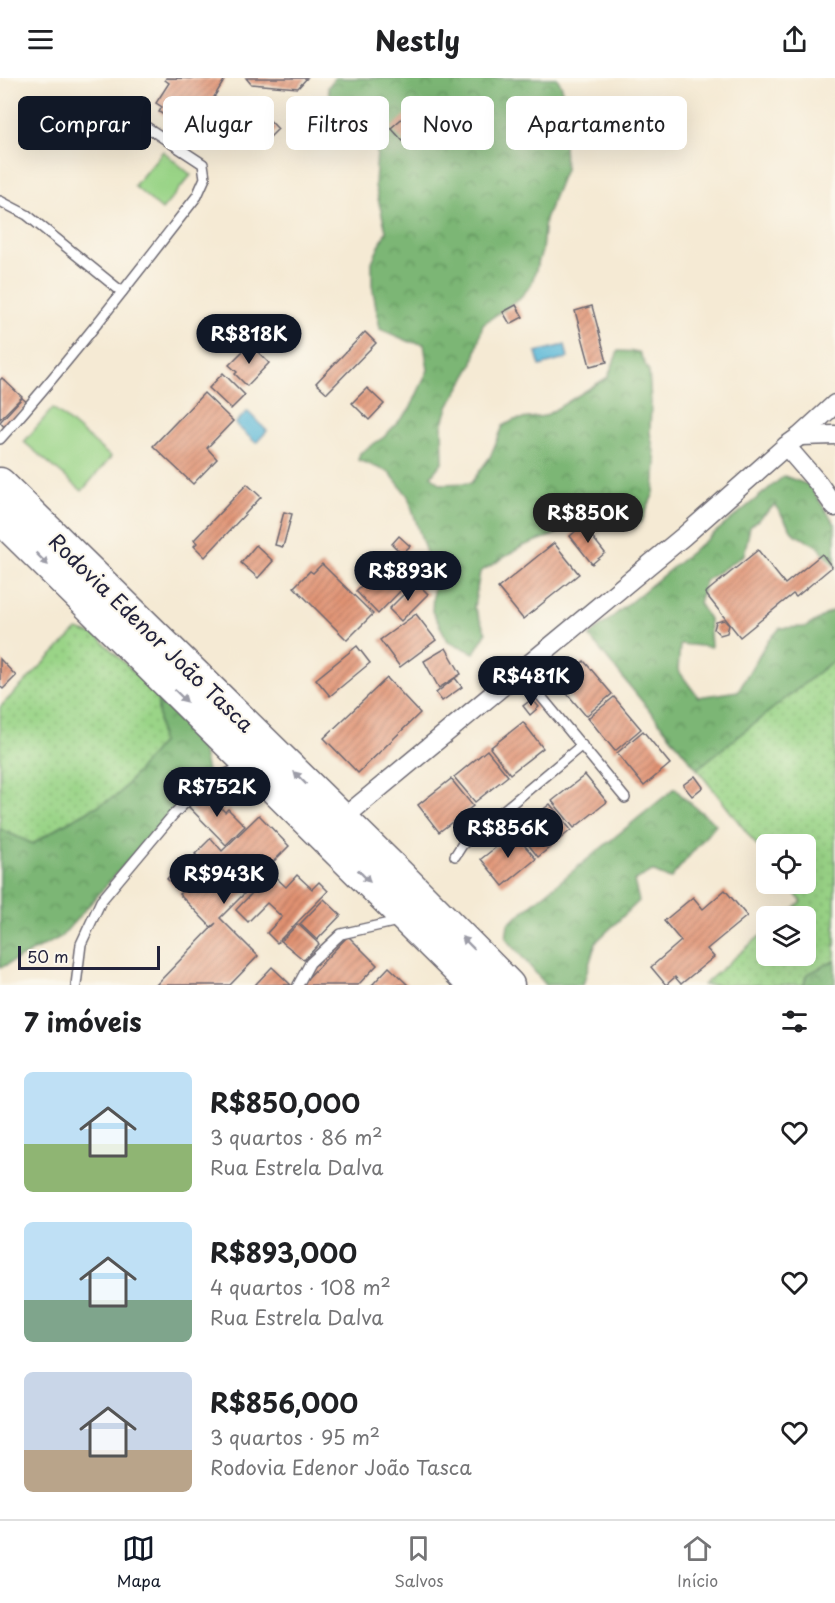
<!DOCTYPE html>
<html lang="pt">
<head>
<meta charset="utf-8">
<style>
  body { margin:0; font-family:"Playpen Sans",sans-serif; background:#f2f2f2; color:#202124; height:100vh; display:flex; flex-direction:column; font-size:22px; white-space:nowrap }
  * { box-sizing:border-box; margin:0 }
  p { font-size:20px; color:#757577 }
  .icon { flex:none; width:33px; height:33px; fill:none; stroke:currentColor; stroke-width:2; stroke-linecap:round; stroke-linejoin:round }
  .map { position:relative; height:907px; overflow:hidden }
  .drawer { display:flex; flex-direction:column; background:#fff; flex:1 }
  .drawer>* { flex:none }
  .banner { position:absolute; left:18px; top:18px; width:800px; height:54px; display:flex; gap:12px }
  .tools { position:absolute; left:756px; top:756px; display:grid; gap:12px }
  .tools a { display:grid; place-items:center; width:60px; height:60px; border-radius:9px; background:#fff; box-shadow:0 6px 24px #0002; font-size:30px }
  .scale { position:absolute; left:18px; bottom:15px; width:142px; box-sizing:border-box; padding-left:6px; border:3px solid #22223b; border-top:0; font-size:16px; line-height:21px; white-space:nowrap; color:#22223b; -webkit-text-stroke:4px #fbf7ec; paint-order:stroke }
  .price { position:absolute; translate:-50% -51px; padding:0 14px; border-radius:21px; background:#111827; color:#fff; font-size:20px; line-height:39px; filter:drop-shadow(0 2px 3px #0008) }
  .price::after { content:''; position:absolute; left:50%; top:36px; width:18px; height:14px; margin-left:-9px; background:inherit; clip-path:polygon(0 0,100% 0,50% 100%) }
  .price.on { background:#222; color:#fff }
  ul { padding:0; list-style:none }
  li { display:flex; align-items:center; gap:18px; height:150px; padding:0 24px }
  li span { display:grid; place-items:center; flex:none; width:168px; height:120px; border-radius:9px; color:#555 }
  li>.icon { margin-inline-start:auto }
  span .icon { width:72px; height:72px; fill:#fffc; stroke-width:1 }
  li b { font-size:26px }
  h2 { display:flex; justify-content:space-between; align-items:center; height:72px; padding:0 24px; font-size:26px }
  .pill { padding:0 21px; border-radius:9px; background:#fff; box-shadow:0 6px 24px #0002; font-size:21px; line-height:54px }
  .pill.on { background:#111827; color:#fff }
  header { display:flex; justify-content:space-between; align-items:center; height:78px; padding:0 24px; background:#fff; font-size:27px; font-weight:700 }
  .dock { display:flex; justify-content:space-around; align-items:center; height:84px; border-top:2px solid #e0e0e0; background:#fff; font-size:16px; color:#757577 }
  .dock a { display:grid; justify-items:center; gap:3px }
  .dock .on { color:#111827 }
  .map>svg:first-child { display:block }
</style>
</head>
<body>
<header><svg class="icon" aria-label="menu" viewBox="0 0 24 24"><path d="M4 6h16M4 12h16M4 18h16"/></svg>Nestly<svg class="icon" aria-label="share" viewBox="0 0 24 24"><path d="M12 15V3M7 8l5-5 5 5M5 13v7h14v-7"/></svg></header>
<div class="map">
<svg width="835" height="907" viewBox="0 0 835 907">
  <defs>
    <pattern id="green-dots" width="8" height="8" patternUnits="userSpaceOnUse" patternTransform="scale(1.5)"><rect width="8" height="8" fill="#9ad487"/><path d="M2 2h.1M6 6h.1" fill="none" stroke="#84b675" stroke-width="1.8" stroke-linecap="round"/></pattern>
    <pattern id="forest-crowns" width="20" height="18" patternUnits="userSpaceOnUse" patternTransform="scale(1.5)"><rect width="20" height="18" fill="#7bb674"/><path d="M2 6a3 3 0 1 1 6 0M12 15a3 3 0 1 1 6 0" fill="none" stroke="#649460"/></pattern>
    <pattern id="building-hatch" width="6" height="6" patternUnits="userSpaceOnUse" patternTransform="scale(1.5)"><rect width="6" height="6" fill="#e09171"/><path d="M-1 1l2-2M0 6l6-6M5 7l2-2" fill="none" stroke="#b5765e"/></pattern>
  </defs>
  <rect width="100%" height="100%" fill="#fbf7ec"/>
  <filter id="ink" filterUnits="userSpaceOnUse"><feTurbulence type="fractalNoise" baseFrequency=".0167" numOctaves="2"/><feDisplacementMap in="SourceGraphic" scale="12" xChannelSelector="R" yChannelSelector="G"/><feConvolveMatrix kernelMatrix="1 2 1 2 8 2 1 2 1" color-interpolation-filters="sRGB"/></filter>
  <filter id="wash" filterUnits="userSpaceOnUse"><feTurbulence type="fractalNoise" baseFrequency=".008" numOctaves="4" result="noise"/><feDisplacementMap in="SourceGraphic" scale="24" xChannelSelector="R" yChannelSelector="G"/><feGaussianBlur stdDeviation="1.35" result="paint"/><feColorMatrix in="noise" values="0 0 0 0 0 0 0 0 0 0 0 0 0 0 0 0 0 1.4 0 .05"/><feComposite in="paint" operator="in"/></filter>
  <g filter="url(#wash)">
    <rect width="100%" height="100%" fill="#f5ead4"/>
    <g fill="url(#green-dots)" stroke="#5e7b61" stroke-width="1.5">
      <polygon points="77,552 97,558 157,617 161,665 118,717 64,746 33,766 0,751 0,629"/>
      <polygon points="835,581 835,882 806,897 804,907 703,907 766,853 766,878 806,878 806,838 784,838 802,824 787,806 806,806 806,766 766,766 766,779 697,691"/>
    </g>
    <g fill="url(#forest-crowns)" stroke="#4e6c58" stroke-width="1.5">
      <polygon points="335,0 557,0 562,9 565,91 545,141 542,173 531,207 519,221 483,246 472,288 448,329 442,348 443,383 431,398 441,406 471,405 490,379 503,348 514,342 545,338 608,299 618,273 639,274 649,294 651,324 650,355 656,384 654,415 642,442 634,450 581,445 551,458 523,468 480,494 474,529 486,555 474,575 448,563 432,533 434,500 408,418 389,394 358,382 360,375 384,359 410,331 428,292 424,266 410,264 380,251 372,207 372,184 386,153 375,108 377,72 372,55 352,54 332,37 328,9"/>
      <polygon points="784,398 809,407 835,446 835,488 818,468 794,456 775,427 750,449 744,477 705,503 699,525 709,541 711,569 680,566 678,592 698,619 738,613 765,567 780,550 806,549 835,531 835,581 697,691 589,558"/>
      <polygon points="157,617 167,625 200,662 207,693 61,859 0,890 0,751 33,766 64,746 118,717 161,665"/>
      <polygon points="675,710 683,719 716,746 670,801 652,793 634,803 639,823 596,864 583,907 546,907 506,860 508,846"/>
      <polygon points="835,882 835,907 804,907 806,897"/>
    </g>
    <g fill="#9ad487" stroke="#5e7b61" stroke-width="1.5">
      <polygon points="163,73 191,97 162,132 134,108"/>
      <polygon points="53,330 111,379 82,413 24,364"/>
    </g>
    <g fill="#59b7d7" stroke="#3e6c89" stroke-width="1.5">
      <polygon points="565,267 568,280 540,288 536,274"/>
      <polygon points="247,333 267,353 256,365 235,346"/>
    </g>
    <g id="blocks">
      <g fill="url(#building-hatch)">
        <polygon points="166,0 225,1 214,19 225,26 203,60 179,46 182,41 176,37 172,42 159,34 162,29 156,25 169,5 165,2"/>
        <polygon points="246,0 307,0 298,10 251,6"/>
        <polygon points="261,33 278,51 269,60 251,42"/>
        <polygon points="407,36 427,59 411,72 391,50"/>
        <polygon points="516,227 523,239 510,246 503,234"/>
        <polygon points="592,228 607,284 590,288 575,233"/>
        <polygon points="365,254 376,265 327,315 316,305"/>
        <polygon points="250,266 269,285 247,308 235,296 237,294 229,287"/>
        <polygon points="223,295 245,317 231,331 209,310"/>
        <polygon points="2,300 22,319 0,341 0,302"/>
        <polygon points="367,310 384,326 369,342 352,325"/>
        <polygon points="204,315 233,343 207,370 217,381 193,406 153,368"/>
        <polygon points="22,320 28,325 5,350 0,344"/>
        <polygon points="247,406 261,419 205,479 194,468 197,465 194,462"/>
        <polygon points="284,434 292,436 283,469 275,467"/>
        <polygon points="583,447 605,475 592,486 570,458"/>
        <polygon points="399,458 410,468 402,476 392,466"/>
        <polygon points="554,465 579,496 523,541 498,510"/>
        <polygon points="256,467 273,483 258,500 241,485"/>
        <polygon points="758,472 785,506 822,476 832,489 796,519 793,516 740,559 705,515"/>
        <polygon points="388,481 410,503 378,536 356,513"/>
        <polygon points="322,486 373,536 347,562 294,509 310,493 313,495"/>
        <polygon points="416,504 428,516 401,543 389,531"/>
        <polygon points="416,536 436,562 400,589 380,562"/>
        <polygon points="724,542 729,547 727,555 720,557 714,551 716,544"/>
        <polygon points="357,568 370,585 330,618 316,601"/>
        <polygon points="446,570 461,596 439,610 424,583"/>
        <polygon points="0,581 16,598 3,611 0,608"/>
        <polygon points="584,583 612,616 586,638 558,605"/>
        <polygon points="387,600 420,635 358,695 324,660"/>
        <polygon points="455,600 462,609 442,623 436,615"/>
        <polygon points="614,619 641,651 615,673 588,640"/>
        <polygon points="532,621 539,629 530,637 523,628"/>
        <polygon points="523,644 543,670 510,696 490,670"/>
        <polygon points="643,653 670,686 644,708 617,675"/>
        <polygon points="487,672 508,698 475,724 454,699"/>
        <polygon points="585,697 607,724 574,750 552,723"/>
        <polygon points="695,698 703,709 692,718 683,707"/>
        <polygon points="451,701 473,728 439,754 418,727"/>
        <polygon points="204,713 225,734 228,731 245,748 226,767 188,728"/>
        <polygon points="550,726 571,752 538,779 517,752"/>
        <polygon points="259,737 289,768 262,795 263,797 220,840 258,878 230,907 156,907 216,845 211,849 179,816 207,788 195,776 211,760 222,773"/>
        <polygon points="514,755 536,781 503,808 481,781"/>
        <polygon points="190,783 198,790 179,812 167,801 178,788 182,792"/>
        <polygon points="271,795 286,809 297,797 312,811 319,804 328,813 277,865 267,855 282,839 267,825 248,844 236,832"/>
        <polygon points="725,812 747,838 707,871 714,879 681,906 675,899 666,907 651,889 681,863 664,843 693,819 703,831"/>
        <polygon points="324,821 341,837 317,862 300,846"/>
        <polygon points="298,846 319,866 304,882 281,863"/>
        <polygon points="348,858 377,887 358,907 301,907"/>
        <polygon points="272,889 291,907 255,907"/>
        <polygon points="389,889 408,907 372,907"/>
      </g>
    </g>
  </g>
  <g filter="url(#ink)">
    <use href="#blocks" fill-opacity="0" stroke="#6c6871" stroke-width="1.5"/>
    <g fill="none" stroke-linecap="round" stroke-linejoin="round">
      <g stroke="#6c6871" stroke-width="12">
        <g id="service">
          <polyline points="0,123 27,137 122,214"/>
          <path d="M0,361c70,-78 133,-161 197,-243l8,-18 -2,-14 -55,-36 -35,-22"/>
          <polyline points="520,593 625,720"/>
          <polyline points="455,778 462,767 582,667"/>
          <polyline points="76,907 81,866 101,823 173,737 199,711 218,699 246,688"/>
          <polyline points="298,907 310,885 341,856 398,843"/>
        </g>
      </g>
      <g stroke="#6c6871" stroke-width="21">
        <g id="minor">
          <polyline points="800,358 835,357"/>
          <polyline points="786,368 818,405 835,429"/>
          <polyline points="336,746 684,458 786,368 800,358 835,326"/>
        </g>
      </g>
      <g stroke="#6c6871" stroke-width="33">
        <g id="primary">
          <polyline points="0,405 398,795 509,907"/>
          <polyline points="0,440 473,907"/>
        </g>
      </g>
      <use href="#service" stroke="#fff" stroke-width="9"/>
      <use href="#minor" stroke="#fff" stroke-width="18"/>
      <use href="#primary" stroke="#fff" stroke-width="30"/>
    </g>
    <defs><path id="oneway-solid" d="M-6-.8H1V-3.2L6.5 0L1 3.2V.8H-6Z" transform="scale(1.5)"/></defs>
    <g fill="#9c9ca7">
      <use href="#oneway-solid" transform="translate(42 481) rotate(45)"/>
      <use href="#oneway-solid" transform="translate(181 618) rotate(44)"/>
      <use href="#oneway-solid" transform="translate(300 700) rotate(-135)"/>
      <use href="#oneway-solid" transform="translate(364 798) rotate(45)"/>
      <use href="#oneway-solid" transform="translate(468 865) rotate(-135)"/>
    </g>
  </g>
  <g text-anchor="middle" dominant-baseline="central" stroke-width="4.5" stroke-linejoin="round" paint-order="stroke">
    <g font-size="21" fill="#22223b" stroke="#fbf7ec">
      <text transform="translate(152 554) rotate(44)">Rodovia Edenor João Tasca</text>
    </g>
  </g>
</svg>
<div class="tools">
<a><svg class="icon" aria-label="locate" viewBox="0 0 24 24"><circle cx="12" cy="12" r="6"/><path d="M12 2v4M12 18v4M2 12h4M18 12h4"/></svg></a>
<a><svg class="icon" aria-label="layers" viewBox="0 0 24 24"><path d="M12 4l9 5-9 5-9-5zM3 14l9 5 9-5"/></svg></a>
</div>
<div class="scale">50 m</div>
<b class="price" style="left:249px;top:287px">R$818K</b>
<b class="price on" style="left:588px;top:466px">R$850K</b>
<b class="price" style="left:408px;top:524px">R$893K</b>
<b class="price" style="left:531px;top:629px">R$481K</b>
<b class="price" style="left:217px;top:740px">R$752K</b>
<b class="price" style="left:508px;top:781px">R$856K</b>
<b class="price" style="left:224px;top:827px">R$943K</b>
<div class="banner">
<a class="pill on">Comprar</a>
<a class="pill">Alugar</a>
<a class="pill">Filtros</a>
<a class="pill">Novo</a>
<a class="pill">Apartamento</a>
</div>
</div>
<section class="drawer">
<h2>7 imóveis<svg class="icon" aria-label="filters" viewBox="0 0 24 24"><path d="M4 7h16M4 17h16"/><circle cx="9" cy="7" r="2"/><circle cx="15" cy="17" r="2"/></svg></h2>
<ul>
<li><span style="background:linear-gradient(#bfe0f5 60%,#8fb573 0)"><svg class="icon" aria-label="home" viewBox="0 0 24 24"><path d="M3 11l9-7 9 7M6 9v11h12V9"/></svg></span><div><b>R$850,000</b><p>3 quartos · 86 m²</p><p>Rua Estrela Dalva</p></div><svg class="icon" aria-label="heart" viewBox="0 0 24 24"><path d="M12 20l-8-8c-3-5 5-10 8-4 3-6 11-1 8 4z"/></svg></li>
<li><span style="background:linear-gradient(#bfe0f5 65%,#7fa58c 0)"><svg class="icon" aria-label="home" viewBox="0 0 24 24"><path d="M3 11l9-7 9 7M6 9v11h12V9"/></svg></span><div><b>R$893,000</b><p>4 quartos · 108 m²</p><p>Rua Estrela Dalva</p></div><svg class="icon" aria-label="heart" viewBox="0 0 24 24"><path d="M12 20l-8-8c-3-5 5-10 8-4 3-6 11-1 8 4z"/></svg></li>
<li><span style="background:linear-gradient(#c9d6e8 65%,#b9a48a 0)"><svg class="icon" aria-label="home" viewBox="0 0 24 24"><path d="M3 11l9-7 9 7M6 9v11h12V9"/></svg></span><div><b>R$856,000</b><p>3 quartos · 95 m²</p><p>Rodovia Edenor João Tasca</p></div><svg class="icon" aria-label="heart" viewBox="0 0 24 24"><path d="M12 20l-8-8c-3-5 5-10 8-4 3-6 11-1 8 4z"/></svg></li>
</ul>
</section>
<nav class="dock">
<a class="on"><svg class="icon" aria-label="map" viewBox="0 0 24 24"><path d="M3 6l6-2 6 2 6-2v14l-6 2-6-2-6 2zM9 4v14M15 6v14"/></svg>Mapa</a>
<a><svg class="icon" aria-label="saved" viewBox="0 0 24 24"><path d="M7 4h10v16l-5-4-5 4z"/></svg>Salvos</a>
<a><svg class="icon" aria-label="home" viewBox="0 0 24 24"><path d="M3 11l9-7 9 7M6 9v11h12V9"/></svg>Início</a>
</nav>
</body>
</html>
